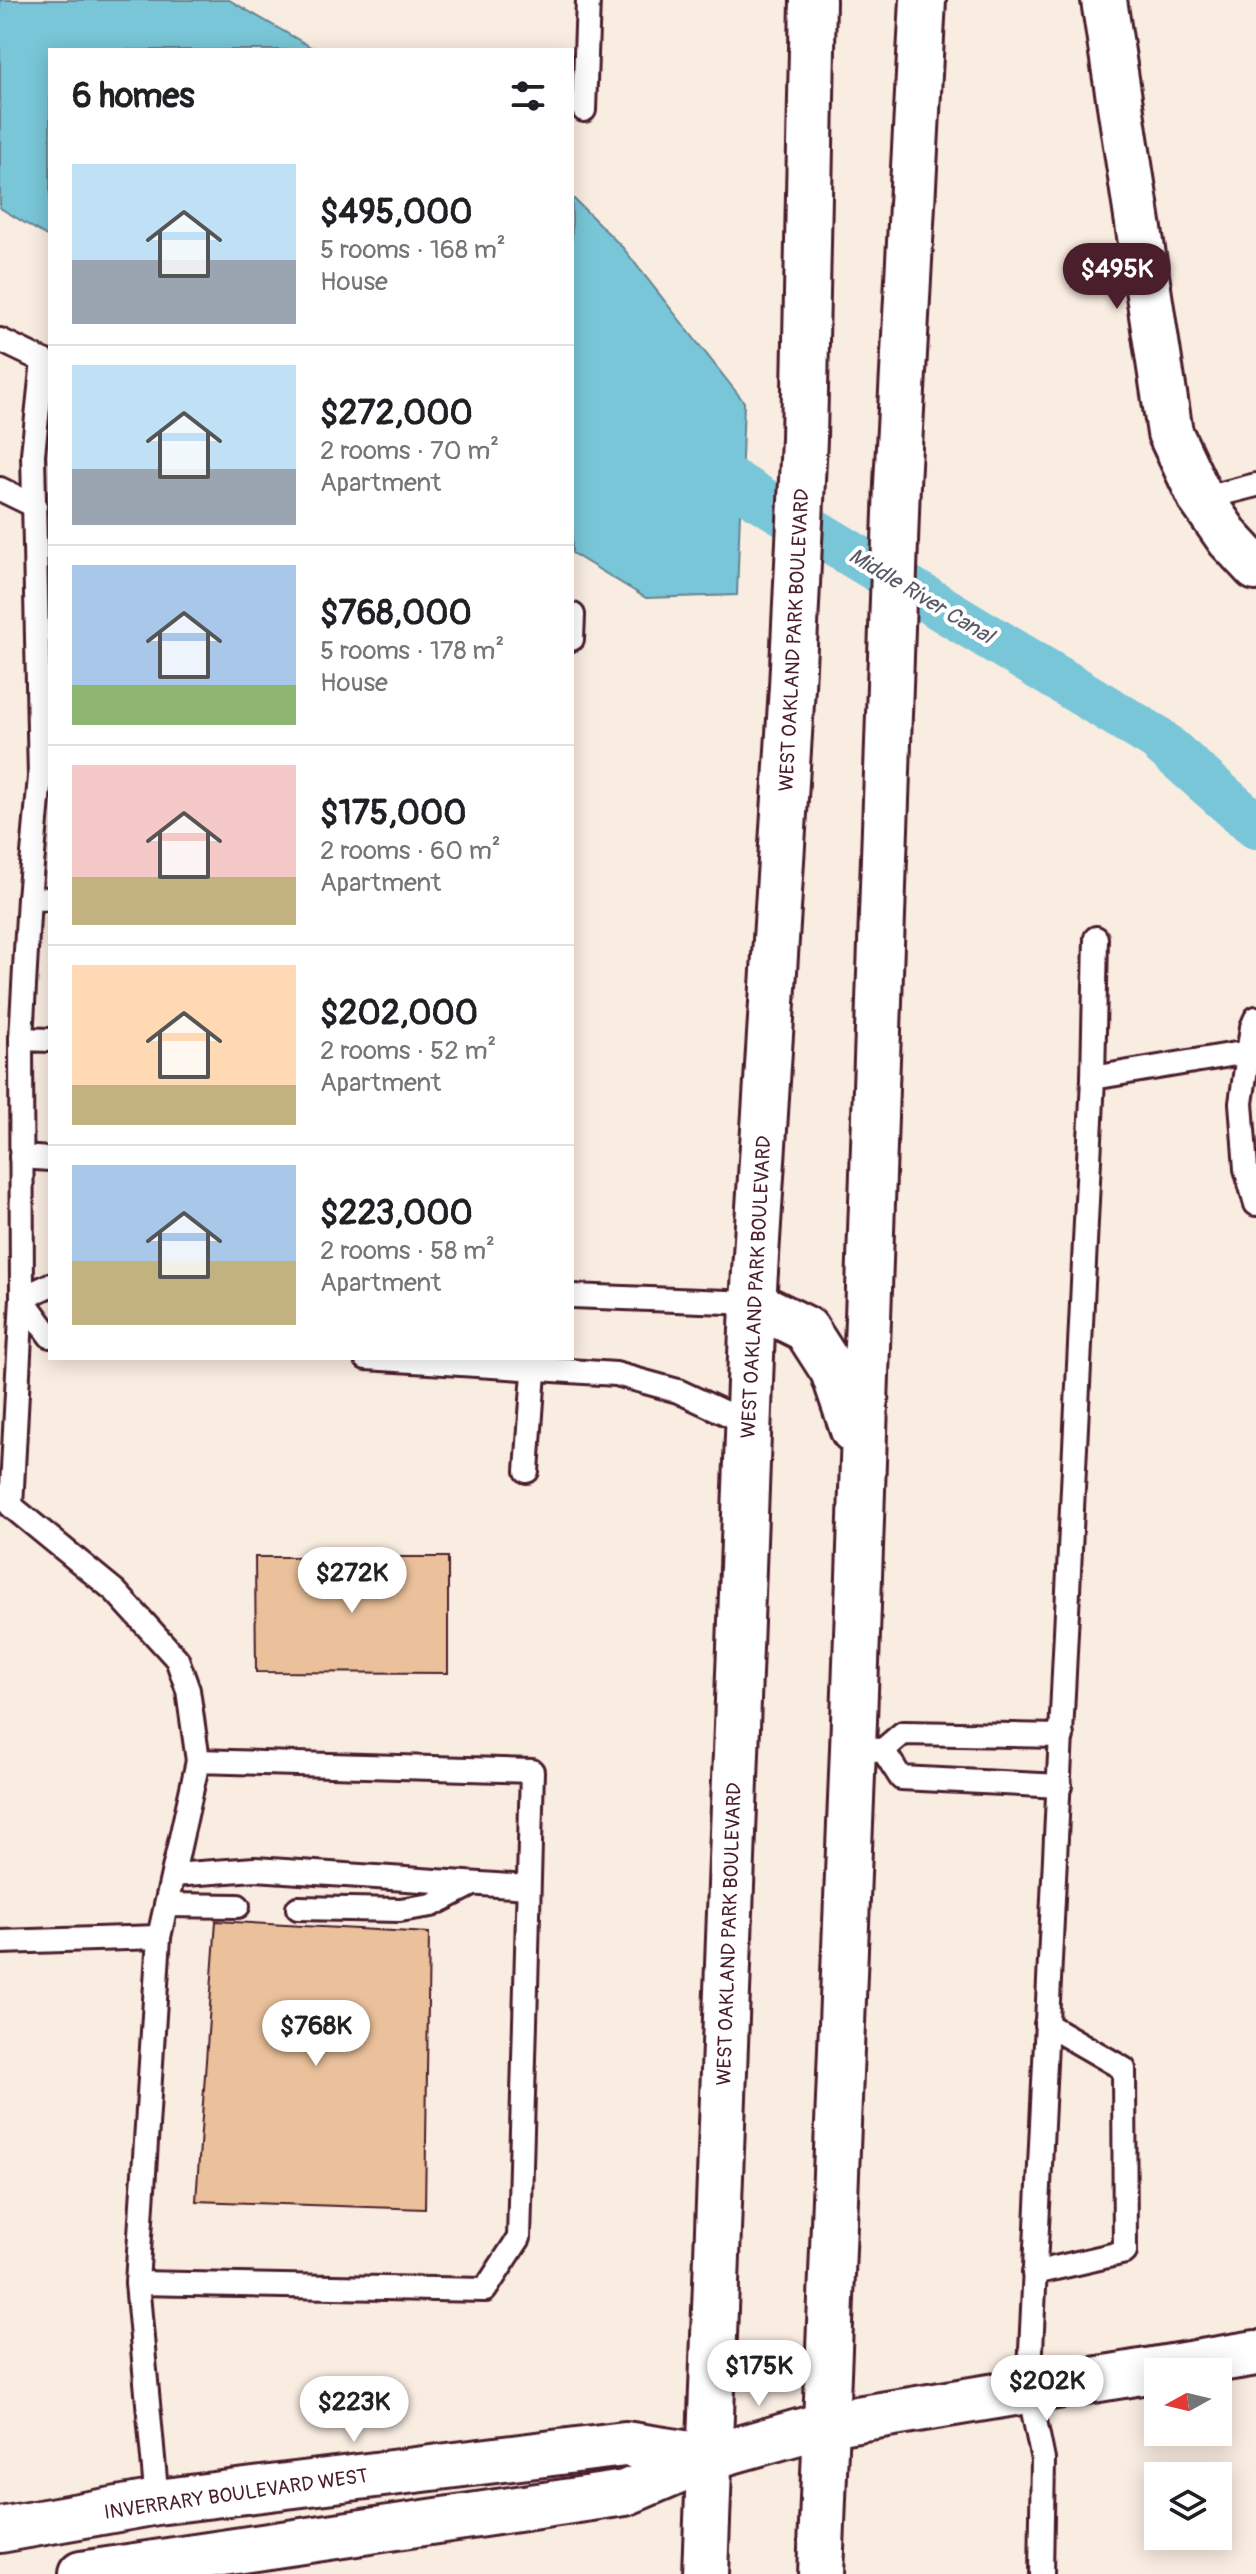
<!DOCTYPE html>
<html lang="en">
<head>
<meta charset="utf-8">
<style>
  body { margin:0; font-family:Pangolin,sans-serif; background:#f2f2f2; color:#202124; height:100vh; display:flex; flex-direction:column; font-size:30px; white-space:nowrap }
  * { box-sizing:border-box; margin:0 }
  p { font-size:26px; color:#757577 }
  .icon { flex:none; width:44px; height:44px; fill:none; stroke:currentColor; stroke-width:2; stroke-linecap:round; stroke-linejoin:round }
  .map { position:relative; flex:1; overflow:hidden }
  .sheet { position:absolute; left:48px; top:48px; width:526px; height:1312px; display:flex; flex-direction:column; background:#fff; border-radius:0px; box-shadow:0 4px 20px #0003 }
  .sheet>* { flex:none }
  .needle { width:52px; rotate:262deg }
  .tools { position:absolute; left:1144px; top:2358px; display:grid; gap:16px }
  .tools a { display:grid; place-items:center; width:88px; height:88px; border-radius:0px; background:#fff; box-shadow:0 4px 20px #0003; font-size:40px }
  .price { position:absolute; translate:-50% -68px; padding:0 18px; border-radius:28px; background:#fff; color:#222; font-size:26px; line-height:52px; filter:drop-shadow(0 2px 4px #0008) }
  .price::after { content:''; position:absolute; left:50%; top:48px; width:24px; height:18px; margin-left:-12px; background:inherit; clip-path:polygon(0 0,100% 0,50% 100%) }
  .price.selected { background:#4a1f2b; color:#fff }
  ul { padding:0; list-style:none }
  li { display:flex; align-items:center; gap:24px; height:200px; padding:0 24px }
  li+li { border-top:2px solid #e0e0e0 }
  li span { display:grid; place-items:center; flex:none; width:224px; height:160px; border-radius:0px; color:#555 }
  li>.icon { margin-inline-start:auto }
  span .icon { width:96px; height:96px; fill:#fffc; stroke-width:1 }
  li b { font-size:34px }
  h2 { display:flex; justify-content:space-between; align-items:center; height:96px; padding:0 24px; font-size:34px }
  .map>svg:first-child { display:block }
</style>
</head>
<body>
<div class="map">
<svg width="1256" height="2574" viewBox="0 0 1256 2574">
  <rect width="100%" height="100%" fill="#f9ece1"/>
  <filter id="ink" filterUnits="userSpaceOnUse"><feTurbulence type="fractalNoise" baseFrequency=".0125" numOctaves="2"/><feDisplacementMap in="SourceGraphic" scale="16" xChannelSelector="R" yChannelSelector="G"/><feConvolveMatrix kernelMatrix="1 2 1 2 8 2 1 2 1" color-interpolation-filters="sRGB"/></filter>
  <g filter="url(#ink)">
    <g fill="#78c6d7" stroke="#668392" stroke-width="2">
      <polygon points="0,0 229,0 316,50 50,50 50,238 0,208"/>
      <polygon points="572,197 623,248 744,402 737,595 646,598 572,553"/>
    </g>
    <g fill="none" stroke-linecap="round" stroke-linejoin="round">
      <polyline stroke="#78c6d7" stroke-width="46" points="688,455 1156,738 1256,826"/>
    </g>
    <g fill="#ebc19b" stroke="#4a1f2b" stroke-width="2">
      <polygon points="255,1557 448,1557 448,1673 256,1672"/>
      <polygon points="216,1921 429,1933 425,2209 196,2201"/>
    </g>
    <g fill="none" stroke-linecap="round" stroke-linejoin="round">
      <g stroke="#4a1f2b" stroke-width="28">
        <g id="lane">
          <polyline points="584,110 588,0"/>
          <polyline points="0,340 50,364"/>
          <polyline points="0,489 35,506"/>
          <polyline points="1201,499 1256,485"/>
          <polyline points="572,639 573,615"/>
          <polyline points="40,777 33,454 43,361"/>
          <polyline points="29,898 40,777 50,777"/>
          <polyline points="1256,1018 1252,1027 1241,1103 1246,1169 1256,1204"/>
          <polyline points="21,1039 29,898 50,899"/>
          <polyline points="50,1040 21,1039 22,1298 11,1506 115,1591 177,1659 188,1690 198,1761"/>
          <polyline points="1093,1078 1096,938"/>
          <polyline points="21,1157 50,1159"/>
          <polyline points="572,1296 753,1303"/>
          <polyline points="22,1298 50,1336"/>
          <polyline points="22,1298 50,1285"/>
          <polyline points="366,1358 616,1374 678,1391 749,1424"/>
          <polyline points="527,1471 535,1358"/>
          <polyline points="853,1749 883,1750 903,1733 1062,1736"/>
          <polyline points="883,1750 901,1778 1060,1786"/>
          <polyline points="173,1875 255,1869 528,1887"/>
          <polyline points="166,1905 238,1906"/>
          <polyline points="298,1908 400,1910 432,1905 473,1884"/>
          <polyline points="0,1942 159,1937 137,2283 157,2502"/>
          <polyline points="1034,2273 1125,2252 1124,2069 1046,2024"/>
          <polyline points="137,2283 485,2290 519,2238 532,1771 198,1761 159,1937"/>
          <polyline points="1041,2574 1043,2460 1029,2391 1093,1078 1248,1052"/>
        </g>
      </g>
      <g stroke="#4a1f2b" stroke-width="50">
        <g id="street">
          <polyline points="1104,0 1170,433 1201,499 1229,539 1256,568"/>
          <polyline points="827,2424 1256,2353"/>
        </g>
      </g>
      <g stroke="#4a1f2b" stroke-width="50">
        <g id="secondary">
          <polyline points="0,2530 157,2502 625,2444 710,2457"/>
          <polyline points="81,2574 625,2493 710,2457 827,2424"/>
        </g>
      </g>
      <g stroke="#4a1f2b" stroke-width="50">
        <g id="primary">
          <polyline points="753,1303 806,1329 833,1371 853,1430"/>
          <polyline points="705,2574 753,1303 792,687 804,439 813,0"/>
          <polyline points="820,2574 853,1749 897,484 923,0"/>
        </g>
      </g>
      <use href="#lane" stroke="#fff" stroke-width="22"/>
      <use href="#street" stroke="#fff" stroke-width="44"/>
      <use href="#secondary" stroke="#fff" stroke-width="44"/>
      <use href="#primary" stroke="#fff" stroke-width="44"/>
    </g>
  </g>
  <g text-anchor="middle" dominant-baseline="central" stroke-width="8" stroke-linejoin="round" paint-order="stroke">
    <g font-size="20" fill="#4a1f2b" stroke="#fff">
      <text transform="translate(794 640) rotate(-87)">WEST OAKLAND PARK BOULEVARD</text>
      <text transform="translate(756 1287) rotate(-87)">WEST OAKLAND PARK BOULEVARD</text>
      <text transform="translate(729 1934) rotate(-88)">WEST OAKLAND PARK BOULEVARD</text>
      <text transform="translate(236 2494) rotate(-8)">INVERRARY BOULEVARD WEST</text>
    </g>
    <g font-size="22" font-style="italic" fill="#5a5967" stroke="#fff">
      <text transform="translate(921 596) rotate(31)">Middle River Canal</text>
    </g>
  </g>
</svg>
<div class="tools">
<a><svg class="needle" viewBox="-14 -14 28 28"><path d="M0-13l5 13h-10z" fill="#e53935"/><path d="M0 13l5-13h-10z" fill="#757577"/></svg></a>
<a><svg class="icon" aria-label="layers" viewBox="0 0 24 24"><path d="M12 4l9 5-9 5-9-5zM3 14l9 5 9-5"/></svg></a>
</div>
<b class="price selected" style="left:1117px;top:311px">$495K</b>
<b class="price" style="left:352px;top:1615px">$272K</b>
<b class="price" style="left:316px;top:2068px">$768K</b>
<b class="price" style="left:759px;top:2408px">$175K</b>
<b class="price" style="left:1047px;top:2423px">$202K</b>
<b class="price" style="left:354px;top:2444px">$223K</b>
<section class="sheet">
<h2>6 homes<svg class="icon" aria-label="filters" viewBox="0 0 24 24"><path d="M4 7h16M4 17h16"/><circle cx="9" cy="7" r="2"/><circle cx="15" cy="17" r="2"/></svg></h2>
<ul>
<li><span style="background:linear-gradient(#bfe0f5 60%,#9aa5b1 0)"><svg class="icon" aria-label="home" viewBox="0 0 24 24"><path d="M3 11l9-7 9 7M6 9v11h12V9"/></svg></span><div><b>$495,000</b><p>5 rooms · 168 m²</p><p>House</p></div></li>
<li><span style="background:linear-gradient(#bfe0f5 65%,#9aa5b1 0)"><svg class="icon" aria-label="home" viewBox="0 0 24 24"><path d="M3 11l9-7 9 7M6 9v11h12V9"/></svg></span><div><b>$272,000</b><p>2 rooms · 70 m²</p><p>Apartment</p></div></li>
<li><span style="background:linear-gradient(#a9c7e8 75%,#8fb573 0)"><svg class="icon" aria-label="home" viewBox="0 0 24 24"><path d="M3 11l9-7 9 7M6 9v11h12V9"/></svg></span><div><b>$768,000</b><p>5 rooms · 178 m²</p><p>House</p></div></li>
<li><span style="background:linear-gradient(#f6c9c9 70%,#c2b280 0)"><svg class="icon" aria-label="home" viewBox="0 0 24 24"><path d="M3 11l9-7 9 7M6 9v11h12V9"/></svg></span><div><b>$175,000</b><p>2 rooms · 60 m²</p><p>Apartment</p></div></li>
<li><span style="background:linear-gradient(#ffd9b3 75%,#c2b280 0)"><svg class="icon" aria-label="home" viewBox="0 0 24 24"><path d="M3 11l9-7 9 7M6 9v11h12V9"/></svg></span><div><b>$202,000</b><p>2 rooms · 52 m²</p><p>Apartment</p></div></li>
<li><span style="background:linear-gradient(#a9c7e8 60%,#c2b280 0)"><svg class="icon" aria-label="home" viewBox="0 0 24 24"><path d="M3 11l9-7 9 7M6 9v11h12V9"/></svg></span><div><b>$223,000</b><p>2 rooms · 58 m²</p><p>Apartment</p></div></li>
</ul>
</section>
</div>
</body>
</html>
